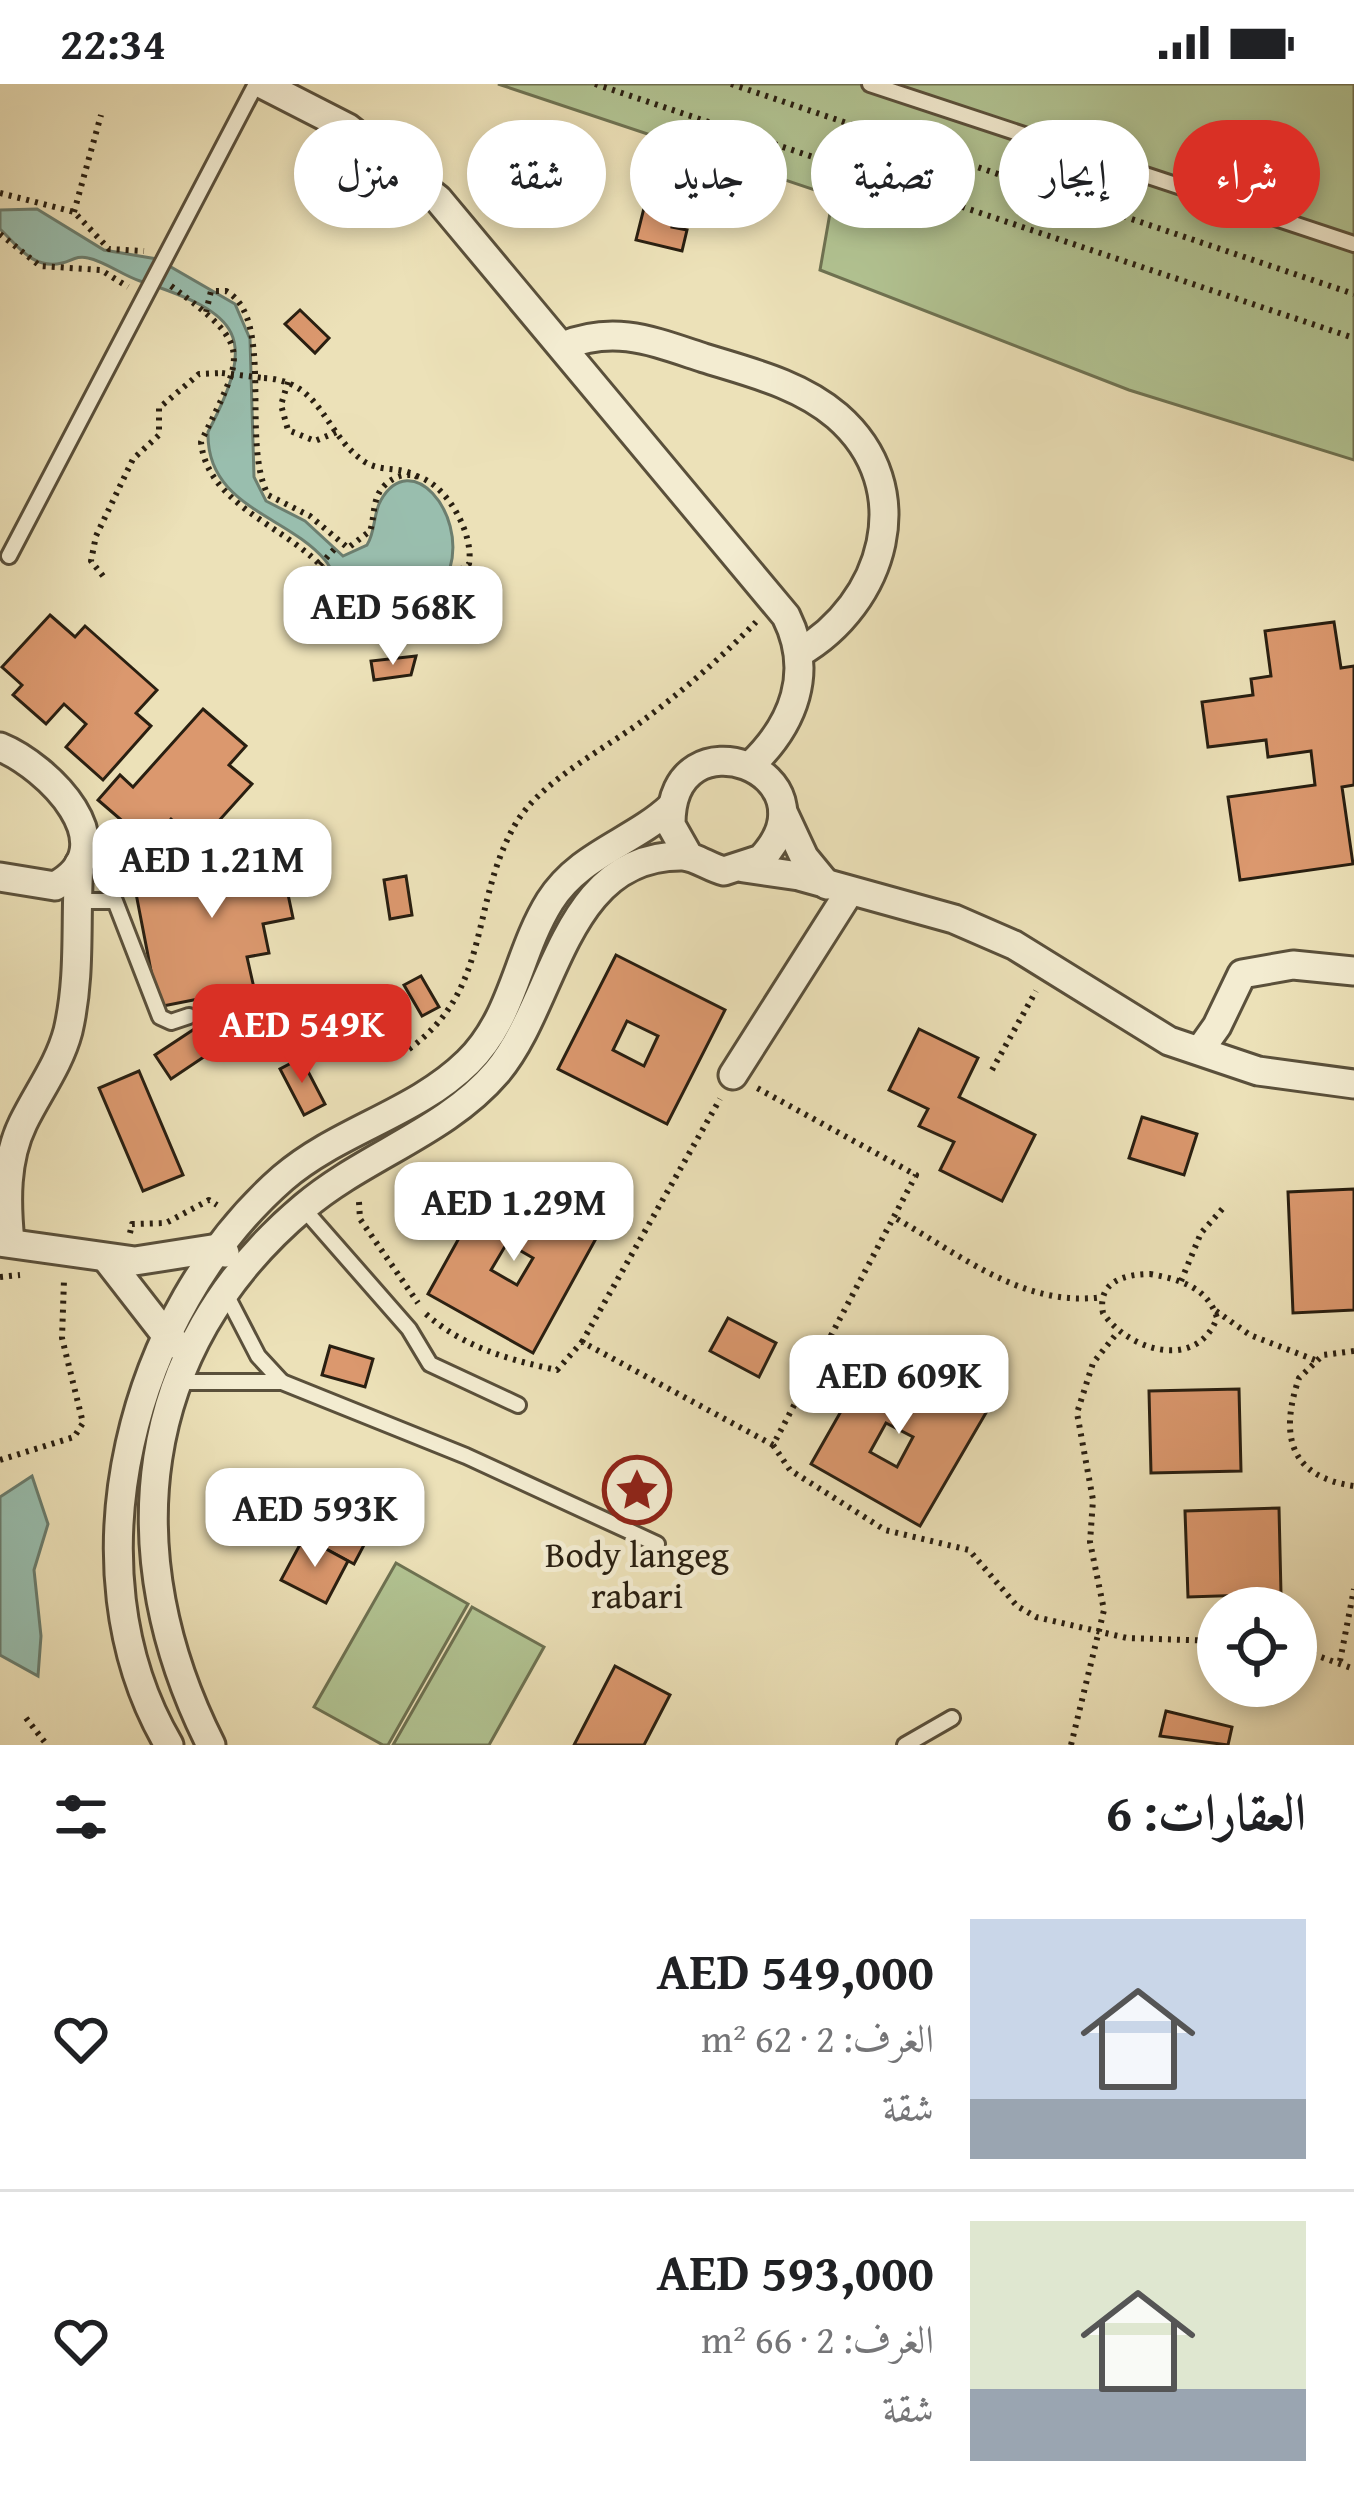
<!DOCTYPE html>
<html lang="ar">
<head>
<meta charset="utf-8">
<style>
  body { margin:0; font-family:"Gentium Book Plus",Amiri,serif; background:#f2f2f2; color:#202124; direction:rtl; height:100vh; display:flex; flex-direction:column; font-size:45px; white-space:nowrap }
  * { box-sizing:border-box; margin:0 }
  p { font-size:39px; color:#757577 }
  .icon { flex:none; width:66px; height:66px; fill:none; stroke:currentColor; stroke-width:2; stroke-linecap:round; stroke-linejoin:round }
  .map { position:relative; height:1661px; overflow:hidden; direction:ltr }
  .panel { display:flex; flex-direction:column; background:#fff; flex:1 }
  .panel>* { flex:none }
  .top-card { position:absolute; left:36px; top:36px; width:1284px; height:108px; direction:rtl; display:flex; gap:24px }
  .tools { position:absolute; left:1197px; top:1503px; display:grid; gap:24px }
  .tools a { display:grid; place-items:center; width:120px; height:120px; border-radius:50%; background:#fff; box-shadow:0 6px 18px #0003; font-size:60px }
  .price { position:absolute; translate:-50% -102px; padding:0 27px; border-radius:24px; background:#fff; color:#222; font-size:39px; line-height:78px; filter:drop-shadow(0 3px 6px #0008) }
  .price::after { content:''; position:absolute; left:50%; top:72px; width:36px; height:27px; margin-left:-18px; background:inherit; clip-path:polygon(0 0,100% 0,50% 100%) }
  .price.current { background:#d93025; color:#fff }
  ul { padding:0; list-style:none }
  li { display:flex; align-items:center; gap:36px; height:300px; padding:0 48px }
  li+li { border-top:3px solid #e0e0e0 }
  li span { display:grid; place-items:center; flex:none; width:336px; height:240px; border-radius:0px; color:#555 }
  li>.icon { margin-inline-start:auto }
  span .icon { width:144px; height:144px; fill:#fffc; stroke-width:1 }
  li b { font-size:51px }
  h2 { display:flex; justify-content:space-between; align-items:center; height:144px; padding:0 48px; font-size:51px }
  .tag { padding:0 42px; border-radius:54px; background:#fff; box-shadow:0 6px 18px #0003; font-size:42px; line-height:108px }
  .tag.current { background:#d93025; color:#fff }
  .status { display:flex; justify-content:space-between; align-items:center; height:84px; padding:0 60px; background:#fff; direction:ltr }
  .status svg { height:33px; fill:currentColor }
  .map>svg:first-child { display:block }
</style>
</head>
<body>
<div class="status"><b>22:34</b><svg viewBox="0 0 49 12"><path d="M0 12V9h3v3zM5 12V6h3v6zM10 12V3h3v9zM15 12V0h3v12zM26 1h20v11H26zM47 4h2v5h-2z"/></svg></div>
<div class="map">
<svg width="1354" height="1661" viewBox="0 0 1354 1661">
  <rect width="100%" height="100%" fill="#ece1b8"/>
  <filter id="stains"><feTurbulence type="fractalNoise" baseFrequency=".00167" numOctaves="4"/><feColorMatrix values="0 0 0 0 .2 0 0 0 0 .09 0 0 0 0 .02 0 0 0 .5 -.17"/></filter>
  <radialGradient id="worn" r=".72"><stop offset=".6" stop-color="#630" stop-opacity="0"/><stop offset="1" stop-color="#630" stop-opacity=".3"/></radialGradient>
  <g fill="#b2c493" stroke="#6e7252" stroke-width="3">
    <polygon points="498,0 1354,0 1354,376 1129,306 820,186 833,112"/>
    <polygon points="396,1479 468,1520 388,1661 383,1661 314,1623"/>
    <polygon points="472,1523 544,1563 489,1661 393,1661"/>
  </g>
  <g fill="#99beae" stroke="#6c7e6f" stroke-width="3">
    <path d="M37,125l67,41 53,9 78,45 15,35 4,138 12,24 39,20 38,35 24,-11c9,-14 6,-32 14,-45 30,-52 85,12 69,68l-23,13 -78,19c-11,-11 -14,-28 -24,-40 -38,-45 -119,-53 -117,-128 50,-96 34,-118 -68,-151 -18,-6 -34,-19 -52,-23 -11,-3 -17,3 -26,5 -29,7 -44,-17 -62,-34v-19z"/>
    <polygon points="32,1392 48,1440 34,1486 41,1552 38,1592 0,1571 0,1413"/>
  </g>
  <g fill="#db986e" stroke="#291f11" stroke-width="3" fill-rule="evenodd">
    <polygon points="644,124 675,131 672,143 687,146 682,167 636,156"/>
    <polygon points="300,226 329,254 315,269 285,240"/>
    <polygon points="50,531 75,553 85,542 157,606 136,629 151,642 103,696 66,663 86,640 64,620 46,640 13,611 22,601 2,583"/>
    <polygon points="1334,538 1341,584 1354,582 1354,701 1342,703 1353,780 1240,796 1228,713 1315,701 1311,667 1268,673 1266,656 1208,663 1202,618 1253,611 1251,595 1271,592 1265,547"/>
    <polygon points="416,572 411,591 374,596 371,577"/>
    <polygon points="203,625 246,662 229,681 252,700 199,759 171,735 149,760 98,716 120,691 133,703"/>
    <polygon points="274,744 293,834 263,840 269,869 247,873 254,904 158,923 133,794 252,771 247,749"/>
    <polygon points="317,755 321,778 284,783 280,760"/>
    <polygon points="406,792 412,831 390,835 384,796"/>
    <path d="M616,871l109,55 -58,114 -109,-55zM627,937l31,15 -14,30 -31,-16z"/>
    <polygon points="421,892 439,923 422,932 404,901"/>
    <polygon points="214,932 229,956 171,995 155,971"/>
    <polygon points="919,945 978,974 959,1013 1035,1051 1002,1117 940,1086 954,1058 919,1042 928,1025 889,1006"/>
    <polygon points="301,974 325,1020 304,1031 280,985"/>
    <polygon points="139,987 183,1091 143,1107 99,1004"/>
    <polygon points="1142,1033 1197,1050 1184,1091 1129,1074"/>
    <path d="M494,1091l105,58 -66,120 -105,-59zM507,1159l26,15 -16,27 -26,-15z"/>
    <polygon points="1354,1105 1354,1226 1293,1229 1288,1108"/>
    <polygon points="728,1234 776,1259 759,1293 710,1267"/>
    <polygon points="330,1262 373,1275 365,1303 322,1291"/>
    <path d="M877,1264l110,63 -67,115 -109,-62zM886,1339l27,14 -16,30 -27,-15z"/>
    <polygon points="1239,1305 1241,1387 1151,1389 1149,1307"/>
    <polygon points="275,1386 375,1440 354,1480 254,1426"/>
    <polygon points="1279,1424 1281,1510 1188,1513 1185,1427"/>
    <polygon points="304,1453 348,1477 326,1519 281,1496"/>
    <polygon points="615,1582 670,1611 644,1661 574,1661"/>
    <polygon points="1166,1627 1232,1643 1228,1661 1160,1652"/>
  </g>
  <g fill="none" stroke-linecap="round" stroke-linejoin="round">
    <g stroke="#5a503b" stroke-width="20">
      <g id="service">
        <polyline points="870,0 1354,160"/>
        <polyline points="9,472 256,0"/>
        <polyline points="77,817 115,817 160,933 171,938 189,932"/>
        <polyline points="303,1124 409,1245 430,1280 518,1321"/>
        <polyline points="227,1212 258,1272 282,1298"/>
        <polyline points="180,1298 282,1298 466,1372 657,1460"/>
        <polyline points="905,1661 952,1634"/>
      </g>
    </g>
    <g stroke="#5a503b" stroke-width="33">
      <g id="minor">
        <path d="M262,0l86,44 90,71 348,417c28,56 8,108 -35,149"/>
        <path d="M563,262c52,-21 89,-5 141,12 45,14 96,26 133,58 83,72 47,188 -38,237"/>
        <path d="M0,663c47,19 129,99 55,139l-55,-9"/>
        <polyline points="783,728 804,773 827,801"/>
        <polyline points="744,784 799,792 954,835 1014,861 1169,957 1258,987 1354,1000"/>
        <polyline points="1200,966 1217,942 1242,890 1293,881 1354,887"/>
        <polyline points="733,991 848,810"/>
        <polyline points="0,1158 135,1177 218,1164 225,1169"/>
        <path d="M10,1158c-4,-40 -5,-82 13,-119 15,-31 36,-58 45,-92 13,-56 7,-110 11,-167"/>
        <polyline points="106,1174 169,1255 180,1262"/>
        <path d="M169,1661c-105,-178 -37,-435 114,-567 56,-48 132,-64 185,-116 46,-45 49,-108 82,-161 30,-47 82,-58 121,-94"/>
        <path d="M211,1661c-96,-190 -77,-395 93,-538 60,-51 142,-75 193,-135 59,-70 66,-217 185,-216 13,0 28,12 42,15l37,-12c81,-86 -91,-152 -90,-34l17,30"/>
      </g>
    </g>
    <g stroke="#291f11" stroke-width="6" stroke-dasharray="3 6" stroke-linecap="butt">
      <polyline points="595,0 1354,254"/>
      <polyline points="731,0 1354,210"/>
      <polyline points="0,109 74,128 109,165 144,167"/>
      <polyline points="74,128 101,31"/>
      <polyline points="0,150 40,182 101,186 128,203"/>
      <path d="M171,202c84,62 73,66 30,156 6,62 85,85 121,125 9,10 12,21 17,33l37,16 5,-15 48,-10 40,-27c7,-40 -45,-118 -85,-78 -12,12 -9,31 -14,45l-22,17 -38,-32 -42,-21c-28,-54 8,-177 -42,-204h-15l-5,21"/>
      <path d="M264,294c59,3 60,57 101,84 18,11 37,3 54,16"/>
      <polyline points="288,298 281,321 288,346 315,357 339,347"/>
      <polyline points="320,481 338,461"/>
      <polyline points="103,492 91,477 96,452 133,375 159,351 159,324 199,290 222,289"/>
      <path d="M409,965c84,-61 60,-145 107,-226 26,-43 89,-74 129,-104 39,-29 77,-62 111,-97"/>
      <polyline points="992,986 1036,907"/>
      <polyline points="359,1118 360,1135 418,1219"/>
      <path d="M897,1135c65,37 128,89 205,78"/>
      <polyline points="130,1149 132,1140 166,1139 209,1116 217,1121"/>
      <path d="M1150,1190c28,5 58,13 67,44 -21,54 -89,32 -114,-5 -6,-31 21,-39 47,-39z"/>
      <polyline points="0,1193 20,1191"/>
      <polyline points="1181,1197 1201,1149 1225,1122"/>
      <polyline points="1216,1227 1250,1251 1315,1276"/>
      <path d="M426,1230c37,33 83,46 131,56l25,-28 191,103 143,-270 -159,-87"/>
      <polyline points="582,1258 720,1015"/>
      <path d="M1354,1267l-31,4 -24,23c-20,58 -9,99 55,108"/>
      <polyline points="773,1361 790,1386 885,1446 969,1466 1017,1522 1036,1533 1127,1554 1218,1557"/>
      <polyline points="0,1376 74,1353 83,1339 62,1254 64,1196"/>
      <polyline points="1296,1564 1354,1585"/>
      <polyline points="1340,1577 1354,1505"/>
      <polyline points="26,1634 47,1661"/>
      <polyline points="1071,1661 1104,1526 1090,1458 1093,1416 1077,1329 1093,1279 1117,1249"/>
    </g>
    <use href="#service" stroke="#f3ecd1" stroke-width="14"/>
    <use href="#minor" stroke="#f3ecd1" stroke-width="27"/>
    <polyline stroke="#291f11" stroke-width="6" stroke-dasharray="3 6" stroke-linecap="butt" points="222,289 264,294"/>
  </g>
  <defs>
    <g id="sight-ring" transform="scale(3.45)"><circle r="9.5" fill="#f3ecd1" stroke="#8f2418" stroke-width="1.5"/><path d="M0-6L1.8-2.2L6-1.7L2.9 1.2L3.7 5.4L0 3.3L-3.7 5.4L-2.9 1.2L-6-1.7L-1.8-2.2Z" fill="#8f2418"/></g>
  </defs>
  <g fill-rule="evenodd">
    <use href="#sight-ring" x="637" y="1406"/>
  </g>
  <g text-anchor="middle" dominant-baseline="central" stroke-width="10" stroke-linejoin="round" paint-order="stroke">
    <g font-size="36" fill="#291f11" stroke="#f3ecd1">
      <text x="637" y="1469">Body langeg<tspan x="637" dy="41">rabari</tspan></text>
    </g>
  </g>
  <rect width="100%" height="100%" filter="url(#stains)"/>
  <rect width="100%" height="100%" fill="url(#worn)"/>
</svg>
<div class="tools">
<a><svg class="icon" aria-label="locate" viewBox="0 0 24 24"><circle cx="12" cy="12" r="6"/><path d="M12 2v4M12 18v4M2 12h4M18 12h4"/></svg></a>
</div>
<b class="price" style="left:393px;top:584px">AED 568K</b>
<b class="price" style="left:212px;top:837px">AED 1.21M</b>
<b class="price current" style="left:302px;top:1002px">AED 549K</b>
<b class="price" style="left:514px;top:1180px">AED 1.29M</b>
<b class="price" style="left:899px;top:1353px">AED 609K</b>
<b class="price" style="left:315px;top:1486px">AED 593K</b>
<div class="top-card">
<a class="tag current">شراء</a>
<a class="tag">إيجار</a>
<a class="tag">تصفية</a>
<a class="tag">جديد</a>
<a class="tag">شقة</a>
<a class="tag">منزل</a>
</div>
</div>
<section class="panel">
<h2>العقارات: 6<svg class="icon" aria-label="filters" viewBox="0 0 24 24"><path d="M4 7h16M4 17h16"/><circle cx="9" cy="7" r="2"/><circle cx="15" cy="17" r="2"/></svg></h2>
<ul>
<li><span style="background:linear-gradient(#c9d6e8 75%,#9aa5b1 0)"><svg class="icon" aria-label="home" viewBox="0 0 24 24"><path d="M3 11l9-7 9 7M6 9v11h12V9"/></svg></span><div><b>AED 549,000</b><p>الغرف: 2 · 62 m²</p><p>شقة</p></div><svg class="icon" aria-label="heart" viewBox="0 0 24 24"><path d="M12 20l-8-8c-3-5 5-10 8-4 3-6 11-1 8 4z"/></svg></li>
<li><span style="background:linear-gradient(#dfe7d0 70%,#9aa5b1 0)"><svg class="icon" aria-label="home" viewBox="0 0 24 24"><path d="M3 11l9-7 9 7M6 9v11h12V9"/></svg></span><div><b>AED 593,000</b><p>الغرف: 2 · 66 m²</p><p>شقة</p></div><svg class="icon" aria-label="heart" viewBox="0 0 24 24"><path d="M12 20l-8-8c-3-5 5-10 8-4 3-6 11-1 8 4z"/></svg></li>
</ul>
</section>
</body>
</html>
